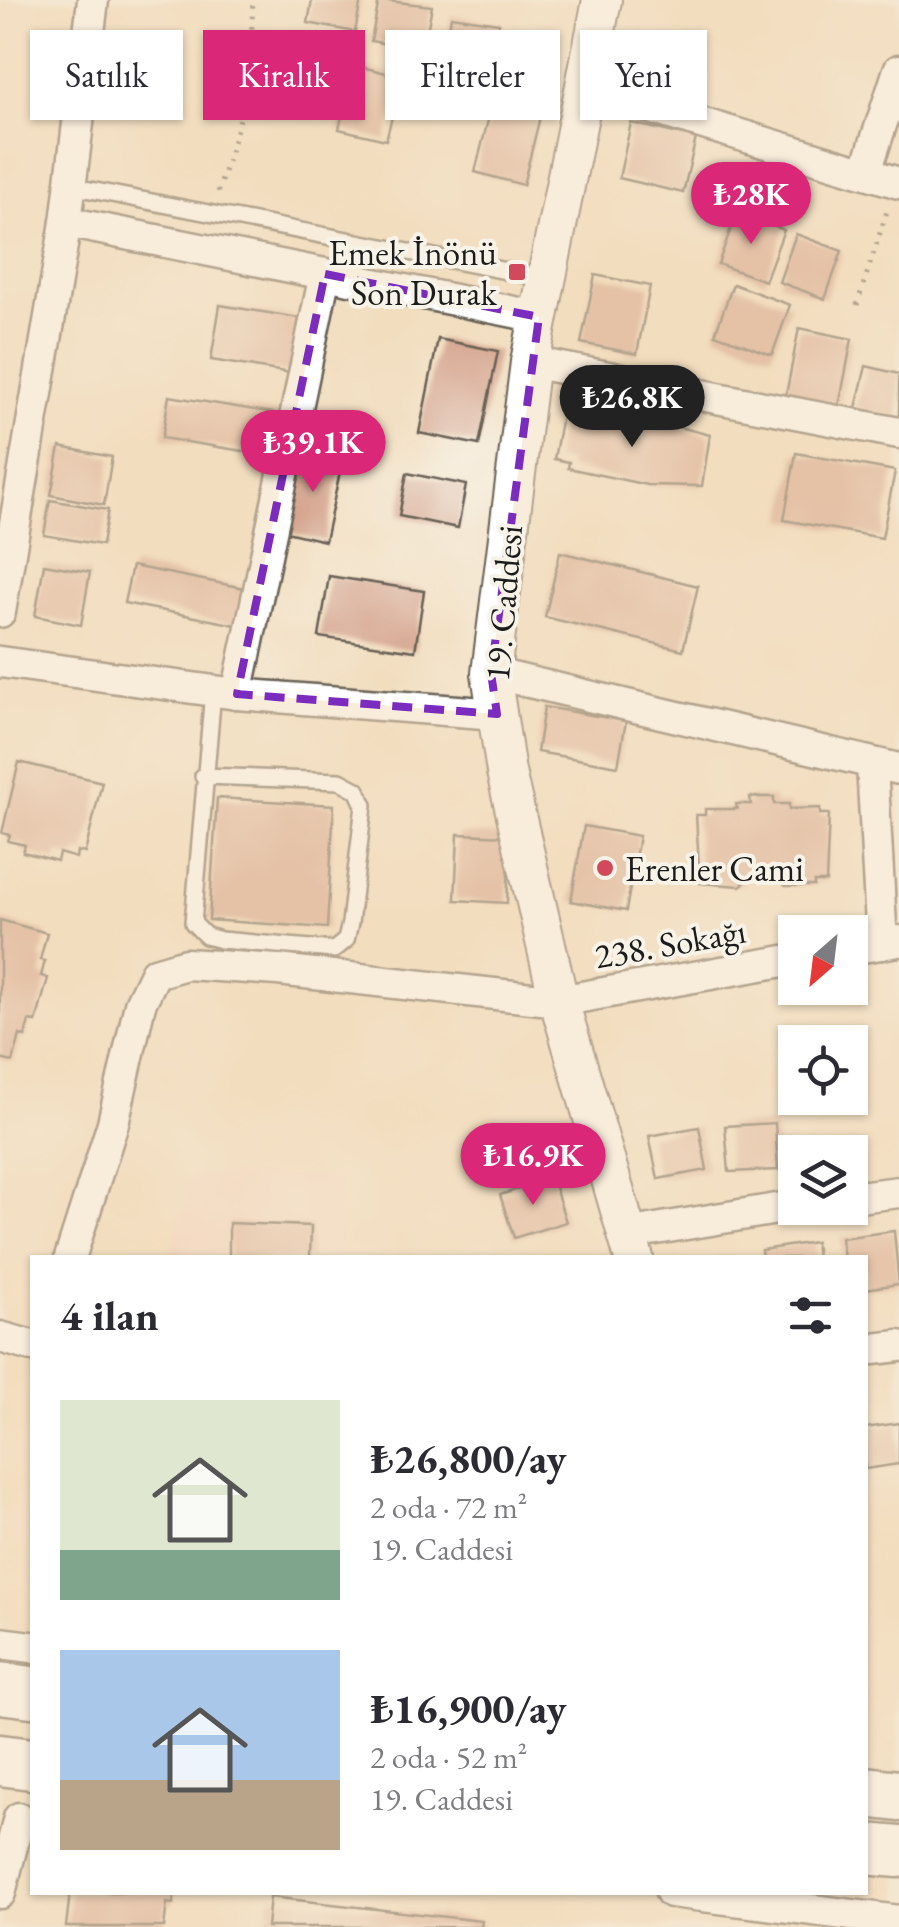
<!DOCTYPE html>
<html lang="tr">
<head>
<meta charset="utf-8">
<style>
  body { margin:0; font-family:"EB Garamond",serif; background:#f7f7f7; color:#2b2b33; height:100vh; display:flex; flex-direction:column; font-size:38px; white-space:nowrap }
  * { box-sizing:border-box; margin:0 }
  p { font-size:32px; color:#7c7c81 }
  .icon { flex:none; width:55px; height:55px; fill:none; stroke:currentColor; stroke-width:2; stroke-linecap:round; stroke-linejoin:round }
  .map { position:relative; flex:1; overflow:hidden }
  .sheet { position:absolute; left:30px; top:1255px; width:838px; height:640px; display:flex; flex-direction:column; background:#fff; border-radius:0px; box-shadow:0 2px 8px #0004 }
  .sheet>* { flex:none }
  .top-card { position:absolute; left:30px; top:30px; width:840px; height:90px; display:flex; gap:20px }
  .needle { width:65px; rotate:208deg }
  .tools { position:absolute; left:778px; top:915px; display:grid; gap:20px }
  .tools a { display:grid; place-items:center; width:90px; height:90px; border-radius:0px; background:#fff; box-shadow:0 2px 8px #0004; font-size:50px }
  .price { position:absolute; translate:-50% -85px; padding:0 22px; border-radius:35px; background:#db2777; color:#fff; font-size:32px; line-height:65px; filter:drop-shadow(0 2px 5px #0008) }
  .price::after { content:''; position:absolute; left:50%; top:60px; width:30px; height:22px; margin-left:-15px; background:inherit; clip-path:polygon(0 0,100% 0,50% 100%) }
  .price.on { background:#222; color:#fff }
  ul { padding:0; list-style:none }
  li { display:flex; align-items:center; gap:30px; height:250px; padding:0 30px }
  li span { display:grid; place-items:center; flex:none; width:280px; height:200px; border-radius:0px; color:#555 }
  li>.icon { margin-inline-start:auto }
  span .icon { width:120px; height:120px; fill:#fffc; stroke-width:1 }
  li b { font-size:42px }
  h2 { display:flex; justify-content:space-between; align-items:center; height:120px; padding:0 30px; font-size:42px }
  .pill { padding:0 35px; border-radius:0px; background:#fff; box-shadow:0 2px 8px #0004; font-size:35px; line-height:90px }
  .pill.on { background:#db2777; color:#fff }
  .map>svg:first-child { display:block }
</style>
</head>
<body>
<div class="map">
<svg width="899" height="1927" viewBox="0 0 899 1927">
  <rect width="100%" height="100%" fill="#f7f3e8"/>
  <filter id="ink" filterUnits="userSpaceOnUse"><feTurbulence type="fractalNoise" baseFrequency=".01" numOctaves="2"/><feDisplacementMap in="SourceGraphic" scale="20" xChannelSelector="R" yChannelSelector="G"/><feConvolveMatrix kernelMatrix="1 2 1 2 8 2 1 2 1" color-interpolation-filters="sRGB"/></filter>
  <filter id="wash" filterUnits="userSpaceOnUse"><feTurbulence type="fractalNoise" baseFrequency=".0048" numOctaves="4" result="noise"/><feDisplacementMap in="SourceGraphic" scale="40" xChannelSelector="R" yChannelSelector="G"/><feGaussianBlur stdDeviation="2.25" result="paint"/><feColorMatrix in="noise" values="0 0 0 0 0 0 0 0 0 0 0 0 0 0 0 0 0 1.4 0 .05"/><feComposite in="paint" operator="in"/></filter>
  <g filter="url(#wash)">
    <rect width="100%" height="100%" fill="#f2ddbe"/>
    <polygon fill="#f5d3c1" points="191,1173 341,1178 339,1257 169,1258"/>
    <g id="blocks">
      <g fill="#d4a28b">
        <polygon points="312,0 361,0 355,32 308,23"/>
        <polygon points="379,0 432,6 423,51 371,41"/>
        <polygon points="451,16 499,23 492,68 444,61"/>
        <polygon points="354,65 402,77 386,140 339,129"/>
        <polygon points="493,100 541,113 523,185 475,172"/>
        <polygon points="631,123 696,138 683,193 619,178"/>
        <polygon points="737,212 784,230 765,281 718,264"/>
        <polygon points="796,234 842,251 825,299 779,282"/>
        <polygon points="595,275 650,286 637,354 581,343"/>
        <polygon points="733,284 790,305 772,355 715,334"/>
        <polygon points="220,305 299,318 291,373 211,360"/>
        <polygon points="799,328 852,339 839,406 786,395"/>
        <polygon points="438,339 498,351 479,445 419,433"/>
        <polygon points="866,366 899,374 899,419 856,408"/>
        <polygon points="169,396 280,414 274,456 162,438"/>
        <polygon points="563,410 595,415 596,410 620,414 620,420 654,426 655,421 710,435 702,486 647,485 568,468 569,462 554,459"/>
        <polygon points="60,447 112,457 104,505 51,495"/>
        <polygon points="300,449 343,458 325,541 282,531"/>
        <polygon points="796,453 895,471 882,538 784,520"/>
        <polygon points="407,473 466,485 458,528 399,516"/>
        <polygon points="50,500 108,510 102,545 44,535"/>
        <polygon points="560,552 698,586 683,650 545,617"/>
        <polygon points="44,564 90,572 81,625 35,616"/>
        <polygon points="132,566 244,588 236,625 124,603"/>
        <polygon points="329,576 424,591 415,651 319,637"/>
        <polygon points="544,707 626,721 618,766 537,752"/>
        <polygon points="19,762 102,782 85,853 77,851 76,858 59,853 57,861 23,852 25,845 8,841 10,835 2,833"/>
        <polygon points="750,797 774,797 774,804 789,804 789,809 820,808 820,814 829,814 826,882 814,882 814,886 786,886 776,879 750,879 740,886 700,883 696,815 705,815 705,809 737,809 736,804 751,804"/>
        <polygon points="217,798 334,805 327,928 209,920"/>
        <polygon points="584,826 639,836 626,911 571,901"/>
        <polygon points="458,834 510,836 507,903 455,900"/>
        <polygon points="0,920 47,933 40,960 45,961 41,976 48,978 36,1022 29,1021 25,1037 20,1035 13,1062 0,1059"/>
        <polygon points="775,1123 778,1170 729,1172 725,1126"/>
        <polygon points="699,1127 707,1170 658,1179 649,1136"/>
        <polygon points="552,1178 566,1222 514,1238 500,1195"/>
        <polygon points="229,1223 311,1226 310,1258 229,1258"/>
        <polygon points="894,1231 899,1284 865,1289 865,1258 844,1258 841,1238"/>
        <polygon points="815,1242 817,1258 762,1258 761,1250"/>
        <polygon points="899,1423 899,1464 865,1469 865,1428"/>
        <polygon points="70,1892 174,1892 173,1904 167,1903 164,1927 66,1927"/>
        <polygon points="270,1897 482,1921 481,1927 267,1927"/>
      </g>
    </g>
  </g>
  <g filter="url(#ink)">
    <use href="#blocks" fill-opacity="0" stroke="#676055" stroke-width="2.5"/>
    <g fill="none" stroke-linecap="round" stroke-linejoin="round">
      <g stroke="#676055" stroke-width="20">
        <g id="service">
          <polyline points="70,186 547,279"/>
          <polyline points="203,776 340,781 357,790 364,805 350,923 346,940 334,950 221,940 206,936 193,923 213,691"/>
        </g>
      </g>
      <g stroke="#676055" stroke-width="35">
        <g id="minor">
          <polyline points="585,88 899,183"/>
          <polyline points="866,171 899,70"/>
          <polyline points="66,222 539,317"/>
          <polyline points="530,362 899,433"/>
          <polyline points="0,612 66,222 93,0"/>
          <polyline points="0,662 237,694 497,714"/>
          <polyline points="491,673 899,769"/>
          <polyline points="237,694 325,274"/>
          <polyline points="872,765 882,944"/>
          <polyline points="850,949 899,941"/>
          <polyline points="850,1198 899,1192"/>
          <polyline points="626,1234 795,1206"/>
          <polyline points="70,1258 113,1123 140,1004 155,973 186,964 278,970 559,1001 795,959"/>
          <polyline points="0,1337 32,1346"/>
          <polyline points="865,1350 899,1346"/>
          <polyline points="0,1643 32,1647"/>
          <polyline points="671,1892 899,1921"/>
          <polyline points="0,1893 19,1818"/>
        </g>
      </g>
      <g stroke="#676055" stroke-width="42">
        <polyline id="tertiary" points="602,0 530,362 491,673 506,772 559,1001 634,1258"/>
      </g>
      <g stroke="#676055" stroke-width="55">
        <g id="trunk">
          <polyline points="0,1688 32,1692"/>
          <polyline points="0,1760 32,1764"/>
          <polyline points="865,1792 899,1796"/>
          <polyline points="865,1849 899,1852"/>
        </g>
      </g>
      <g stroke="#676055" stroke-width="5" stroke-dasharray="2.5 8" stroke-linecap="butt">
        <polyline points="218,192 249,89 253,0"/>
        <polyline points="857,305 888,208"/>
      </g>
      <use href="#service" stroke="#fff" stroke-width="15"/>
      <use href="#minor" stroke="#fff" stroke-width="30"/>
      <use href="#tertiary" stroke="#fff" stroke-width="38"/>
      <use href="#trunk" stroke="#fff" stroke-width="50"/>
    </g>
  </g>
  <path d="M0 0H899V1927H0ZM325,274l214,43 -48,356 6,41 -260,-20z" fill="#f2ddbe" fill-opacity=".55" fill-rule="evenodd"/>
  <path fill="none" stroke="#7b2cbf" stroke-width="8" stroke-dasharray="20 12" stroke-linejoin="round" d="M325,274l214,43 -48,356 6,41 -260,-20z"/>
  <g fill="#d1495b" stroke="#f7f3e8" stroke-width="4">
    <rect x="507" y="262" width="20" height="20" rx="5"/>
    <circle cx="605" cy="868" r="10"/>
  </g>
  <g text-anchor="middle" dominant-baseline="central" stroke-width="8" stroke-linejoin="round" paint-order="stroke">
    <g font-size="35" fill="#1c1c1c" stroke="#f7f3e8" text-anchor="end">
      <text x="497" y="252">Emek İnönü<tspan x="497" dy="40">Son Durak</tspan></text>
      <text x="625" y="868" text-anchor="start">Erenler Cami</text>
    </g>
    <g font-size="35" fill="#1c1c1c" stroke="#f7f3e8">
      <text transform="translate(503 603) rotate(-85)">19. Caddesi</text>
      <text transform="translate(670 943) rotate(-10)">238. Sokağı</text>
    </g>
  </g>
</svg>
<div class="tools">
<a><svg class="needle" viewBox="-14 -14 28 28"><path d="M0-13l5 13h-10z" fill="#e53935"/><path d="M0 13l5-13h-10z" fill="#7c7c81"/></svg></a>
<a><svg class="icon" aria-label="locate" viewBox="0 0 24 24"><circle cx="12" cy="12" r="6"/><path d="M12 2v4M12 18v4M2 12h4M18 12h4"/></svg></a>
<a><svg class="icon" aria-label="layers" viewBox="0 0 24 24"><path d="M12 4l9 5-9 5-9-5zM3 14l9 5 9-5"/></svg></a>
</div>
<b class="price" style="left:751px;top:247px">₺28K</b>
<b class="price on" style="left:632px;top:450px">₺26.8K</b>
<b class="price" style="left:313px;top:495px">₺39.1K</b>
<b class="price" style="left:533px;top:1208px">₺16.9K</b>
<div class="top-card">
<a class="pill">Satılık</a>
<a class="pill on">Kiralık</a>
<a class="pill">Filtreler</a>
<a class="pill">Yeni</a>
</div>
<section class="sheet">
<h2>4 ilan<svg class="icon" aria-label="filters" viewBox="0 0 24 24"><path d="M4 7h16M4 17h16"/><circle cx="9" cy="7" r="2"/><circle cx="15" cy="17" r="2"/></svg></h2>
<ul>
<li><span style="background:linear-gradient(#dfe7d0 75%,#7fa58c 0)"><svg class="icon" aria-label="home" viewBox="0 0 24 24"><path d="M3 11l9-7 9 7M6 9v11h12V9"/></svg></span><div><b>₺26,800/ay</b><p>2 oda · 72 m²</p><p>19. Caddesi</p></div></li>
<li><span style="background:linear-gradient(#a9c7e8 65%,#b9a48a 0)"><svg class="icon" aria-label="home" viewBox="0 0 24 24"><path d="M3 11l9-7 9 7M6 9v11h12V9"/></svg></span><div><b>₺16,900/ay</b><p>2 oda · 52 m²</p><p>19. Caddesi</p></div></li>
</ul>
</section>
</div>
</body>
</html>
